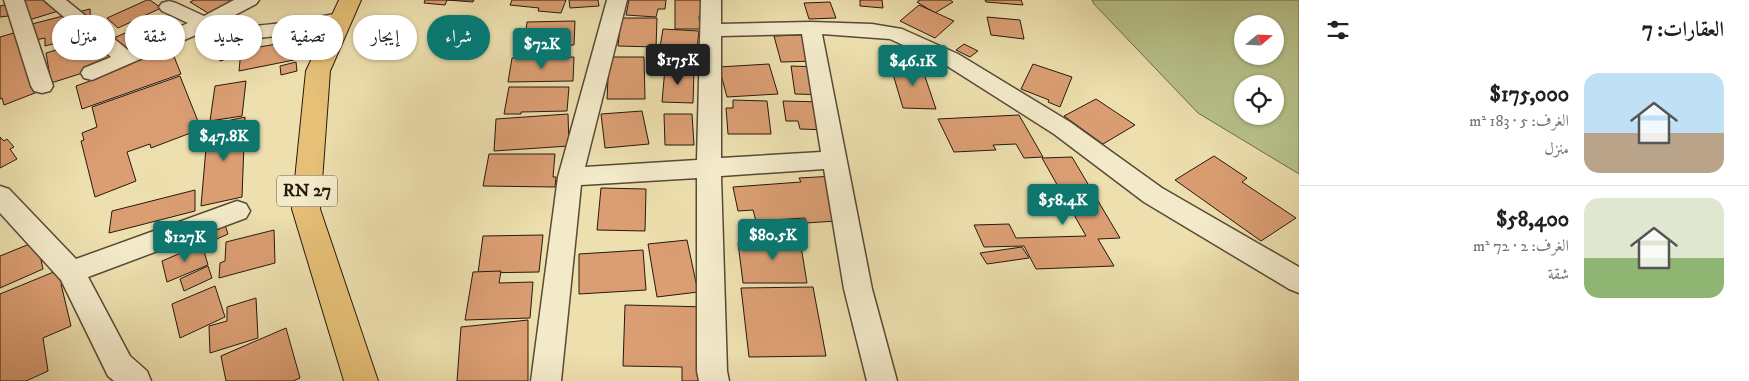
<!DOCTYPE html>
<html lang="ar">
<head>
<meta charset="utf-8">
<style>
  body { margin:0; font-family:"IM FELL DW Pica",Amiri,serif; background:#f6f6f6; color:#202124; direction:rtl; height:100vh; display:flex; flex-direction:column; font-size:19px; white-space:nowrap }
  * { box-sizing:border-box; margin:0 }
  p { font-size:16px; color:#757577 }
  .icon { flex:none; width:28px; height:28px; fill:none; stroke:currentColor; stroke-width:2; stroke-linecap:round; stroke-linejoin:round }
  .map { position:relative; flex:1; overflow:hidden; direction:ltr }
  .panel { display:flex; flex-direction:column; background:#fff; width:450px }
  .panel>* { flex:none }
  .banner { position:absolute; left:15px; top:15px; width:475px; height:45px; direction:rtl; display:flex; gap:10px }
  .needle { width:32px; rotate:71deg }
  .fabs { position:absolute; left:1234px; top:15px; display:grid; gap:10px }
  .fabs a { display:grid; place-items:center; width:50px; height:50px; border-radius:50%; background:#fff; box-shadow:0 1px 4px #0004; font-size:25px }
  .price { position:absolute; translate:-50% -42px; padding:0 11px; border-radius:5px; background:#0f766e; color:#fff; font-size:16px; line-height:32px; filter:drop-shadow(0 1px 2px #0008) }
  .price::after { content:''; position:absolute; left:50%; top:30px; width:15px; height:11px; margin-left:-8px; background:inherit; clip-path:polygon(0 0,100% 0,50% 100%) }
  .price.on { background:#222; color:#fff }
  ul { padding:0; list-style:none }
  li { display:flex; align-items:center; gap:15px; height:125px; padding:0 25px }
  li+li { border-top:1px solid #e0e0e0 }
  li span { display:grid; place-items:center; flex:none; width:140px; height:100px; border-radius:15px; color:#555 }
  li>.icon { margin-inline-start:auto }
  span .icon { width:60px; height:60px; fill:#fffc; stroke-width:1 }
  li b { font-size:21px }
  h2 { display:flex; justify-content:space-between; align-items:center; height:60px; padding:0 25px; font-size:21px }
  .tag { padding:0 18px; border-radius:22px; background:#fff; box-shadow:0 1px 4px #0004; font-size:18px; line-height:45px }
  .tag.on { background:#0f766e; color:#fff }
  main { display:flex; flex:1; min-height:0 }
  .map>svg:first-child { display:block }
</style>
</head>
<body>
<main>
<section class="panel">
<h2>العقارات: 7<svg class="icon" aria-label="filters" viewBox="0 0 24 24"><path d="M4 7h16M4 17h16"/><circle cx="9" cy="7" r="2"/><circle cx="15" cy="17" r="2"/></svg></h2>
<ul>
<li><span style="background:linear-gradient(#bfe0f5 60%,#b9a48a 0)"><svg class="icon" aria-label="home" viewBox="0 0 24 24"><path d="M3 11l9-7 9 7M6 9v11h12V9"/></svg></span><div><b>$175,000</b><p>الغرف: 5 · 183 m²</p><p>منزل</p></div></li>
<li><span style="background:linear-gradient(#dfe7d0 60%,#8fb573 0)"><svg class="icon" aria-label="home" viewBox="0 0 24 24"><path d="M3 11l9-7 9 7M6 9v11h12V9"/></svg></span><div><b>$58,400</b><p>الغرف: 2 · 72 m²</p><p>شقة</p></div></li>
</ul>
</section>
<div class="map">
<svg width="1299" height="381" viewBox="0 0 1299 381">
  <rect width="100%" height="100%" fill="#eddfae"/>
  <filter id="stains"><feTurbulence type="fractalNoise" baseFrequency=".004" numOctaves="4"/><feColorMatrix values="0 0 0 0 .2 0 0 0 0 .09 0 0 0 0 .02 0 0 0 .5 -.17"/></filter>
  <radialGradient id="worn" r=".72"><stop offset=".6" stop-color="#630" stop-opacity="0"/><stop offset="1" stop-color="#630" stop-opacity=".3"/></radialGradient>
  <path fill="#b8c28b" stroke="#706d4c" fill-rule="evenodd" d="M1092,0h207v174l-101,-61 -104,-109zM1242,24h33v32h-33zM1242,84h33v32h-33z"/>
  <g fill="#db9e73" stroke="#27180e">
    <polygon points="23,0 65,0 68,8 29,20"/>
    <polygon points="147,0 150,0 161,8 118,28 107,18"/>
    <polygon points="194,0 233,0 208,13 190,2"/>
    <polygon points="425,0 474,0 473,2 447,0 445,5 424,3"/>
    <polygon points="512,0 566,0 561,13 538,11 539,8 510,5"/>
    <polygon points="569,0 598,0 599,6 570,8"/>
    <polygon points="629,0 666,0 665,9 658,9 656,17 626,15"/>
    <polygon points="675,0 704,0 705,16 699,16 700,29 675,29"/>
    <polygon points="860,0 882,0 883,8 860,6"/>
    <polygon points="920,0 950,0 953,2 935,13 917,2"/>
    <polygon points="985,0 1021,0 1023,5 986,2"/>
    <polygon points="830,2 836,18 809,19 804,3"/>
    <polygon points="9,4 8,16 0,17 0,6"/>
    <polygon points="919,5 954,21 935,38 900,21"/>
    <polygon points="90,9 91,34 45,46 45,38 31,41 32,24"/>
    <polygon points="987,17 1020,20 1024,39 991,35"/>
    <polygon points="160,18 173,30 122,53 109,40"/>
    <polygon points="621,18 657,18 656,47 618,46"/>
    <polygon points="575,21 574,45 524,46 527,22"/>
    <polygon points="663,29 699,31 697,49 660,47"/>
    <polygon points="17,32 40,91 4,105 2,98 0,99 0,37"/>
    <polygon points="803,35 817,61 781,62 774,36"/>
    <polygon points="104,36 111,64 51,83 46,53"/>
    <polygon points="289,42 289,49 294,48 294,60 239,71 241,50"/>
    <polygon points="964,44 978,51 970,57 956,50"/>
    <polygon points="171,49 181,74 82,109 76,86 90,81 89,76"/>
    <polygon points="232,50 233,57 220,61 219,53"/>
    <polygon points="574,57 573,81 508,82 512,58"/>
    <polygon points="609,57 644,57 645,99 607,99"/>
    <polygon points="296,62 297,71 281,75 280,66"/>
    <polygon points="769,64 778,94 727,97 719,67"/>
    <polygon points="890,64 921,65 936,109 903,108"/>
    <polygon points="1033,64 1072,77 1060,107 1048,102 1049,100 1021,89"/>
    <polygon points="791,66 821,67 832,95 795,94"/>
    <polygon points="665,68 694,70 693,103 662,102"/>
    <polygon points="180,76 201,129 151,148 150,144 127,152 136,181 95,197 81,141 84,140 82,133 97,127 92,107"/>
    <polygon points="246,81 242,116 210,121 215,86"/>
    <polygon points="509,87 569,87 567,111 521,112 521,114 504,114"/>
    <polygon points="1096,99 1135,125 1103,144 1064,116"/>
    <polygon points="733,100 767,101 771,134 728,134 726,108 733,108"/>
    <polygon points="783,101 824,102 829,130 800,129 798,121 786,121"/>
    <polygon points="642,111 649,144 605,148 601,114"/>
    <polygon points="568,114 569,146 494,151 496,119"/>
    <polygon points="664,114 692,114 694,145 665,145"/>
    <polygon points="1019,115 1043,157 1024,158 1016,144 993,145 996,150 954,152 938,119"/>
    <polygon points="245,117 242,197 201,206 208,125"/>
    <polygon points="0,137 4,141 7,139 14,147 10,149 17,159 0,168"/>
    <polygon points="489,154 555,154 553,177 556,177 555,187 483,186"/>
    <polygon points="1214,156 1247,178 1242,182 1296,218 1261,241 1175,180"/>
    <polygon points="1072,157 1120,238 1098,239 1114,266 1036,269 1024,246 984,247 974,225 1009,224 1016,238 1086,236 1042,158"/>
    <polygon points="835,176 851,220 806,223 805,218 756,221 753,210 738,211 733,187 801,182 799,178"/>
    <polygon points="601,188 646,189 645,231 597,230"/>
    <polygon points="195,190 195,211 109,233 112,211"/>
    <polygon points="224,222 228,234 208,243 204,231"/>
    <polygon points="274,230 275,263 219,278 220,263 225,261 226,242"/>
    <polygon points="774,234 799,234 807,283 743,283 738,243 775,243"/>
    <polygon points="543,235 539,272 478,273 483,236"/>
    <polygon points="687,240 698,292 657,297 648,244"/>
    <polygon points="37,241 43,269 0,288 0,256"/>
    <polygon points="202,244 208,265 167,282 162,261"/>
    <polygon points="1022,247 1029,258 987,264 980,253"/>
    <polygon points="643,250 646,290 579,294 579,254"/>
    <polygon points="208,266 212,278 184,291 180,279"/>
    <polygon points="61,269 63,283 61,284 71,326 43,338 48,371 26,381 0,381 0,294"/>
    <polygon points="501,271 499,283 533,282 530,318 465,320 473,272"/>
    <polygon points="215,286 225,317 180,338 172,304"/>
    <polygon points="813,287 826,356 749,357 741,288"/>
    <polygon points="256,298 258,338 210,353 209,326 227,321 227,307"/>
    <polygon points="625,305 708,307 711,381 682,381 682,367 623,366"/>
    <polygon points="528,320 528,381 457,381 461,327"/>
    <polygon points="286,328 300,378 293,381 226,381 221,356"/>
  </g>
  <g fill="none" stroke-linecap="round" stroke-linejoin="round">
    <g stroke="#584a36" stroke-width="3">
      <g id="minor">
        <polygon points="4,0 24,0 53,86 50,91 42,93 34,91 31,86"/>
        <path d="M44,0h22l62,50 60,-27 -26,-12 -3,-4 3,-4 7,-2 7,2 28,13 30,-16h25l-3,4 -36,19c23,10 94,-6 121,-10l7,2 3,4 -3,4 -7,2c-39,6 -100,23 -136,6l-113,49 -8,-2 -3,-5 3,-5 27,-11z"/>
        <path d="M607,0h20l-42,167 112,-7 4,-160h20v24l90,-2 61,2 30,5 56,25 112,68 92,66 137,79v26l-10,-4 -145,-87 -90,-68 -110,-70 -54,-25 -68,-5 50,255 25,92h-30l-23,-92 -20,-120 -103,7 6,195 2,10h-30l-2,-10v-193l-116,7 -20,196h-30l27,-204zM802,34l19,118 -100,6v-122z"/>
        <polygon points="0,186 9,189 76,259 237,201 246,204 250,211 246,218 88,277 130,356 147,371 151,381 114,381 108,376 61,280 0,213"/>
      </g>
    </g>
    <g stroke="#27180e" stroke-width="2">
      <polygon id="primary" points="339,0 361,0 330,71 320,209 378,381 344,381 292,209 306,71"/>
    </g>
    <use href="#minor" fill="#f3eaca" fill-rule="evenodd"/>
    <use href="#primary" fill="#e6c077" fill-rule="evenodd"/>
  </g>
  <g text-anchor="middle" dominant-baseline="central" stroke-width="4.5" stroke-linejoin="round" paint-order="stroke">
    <rect fill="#f3eaca" stroke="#645746" stroke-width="1" x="277" y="175.5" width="60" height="31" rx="4"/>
    <g font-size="18" font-weight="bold" fill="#27180e">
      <text x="307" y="191">RN 27</text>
    </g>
  </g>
  <rect width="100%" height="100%" filter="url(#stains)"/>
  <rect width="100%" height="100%" fill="url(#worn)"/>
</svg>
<div class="fabs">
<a><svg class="needle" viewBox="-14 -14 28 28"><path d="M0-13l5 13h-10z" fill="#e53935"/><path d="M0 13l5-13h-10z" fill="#757577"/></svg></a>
<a><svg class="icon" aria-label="locate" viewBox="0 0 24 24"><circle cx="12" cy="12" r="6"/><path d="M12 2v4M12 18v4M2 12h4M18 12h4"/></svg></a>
</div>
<b class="price" style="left:542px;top:70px">$72K</b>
<b class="price on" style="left:678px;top:86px">$175K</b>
<b class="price" style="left:913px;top:87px">$46.1K</b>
<b class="price" style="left:224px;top:162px">$47.8K</b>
<b class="price" style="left:1063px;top:226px">$58.4K</b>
<b class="price" style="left:773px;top:261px">$80.5K</b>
<b class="price" style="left:185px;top:263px">$127K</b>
<div class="banner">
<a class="tag on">شراء</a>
<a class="tag">إيجار</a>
<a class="tag">تصفية</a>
<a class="tag">جديد</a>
<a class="tag">شقة</a>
<a class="tag">منزل</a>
</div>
</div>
</main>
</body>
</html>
